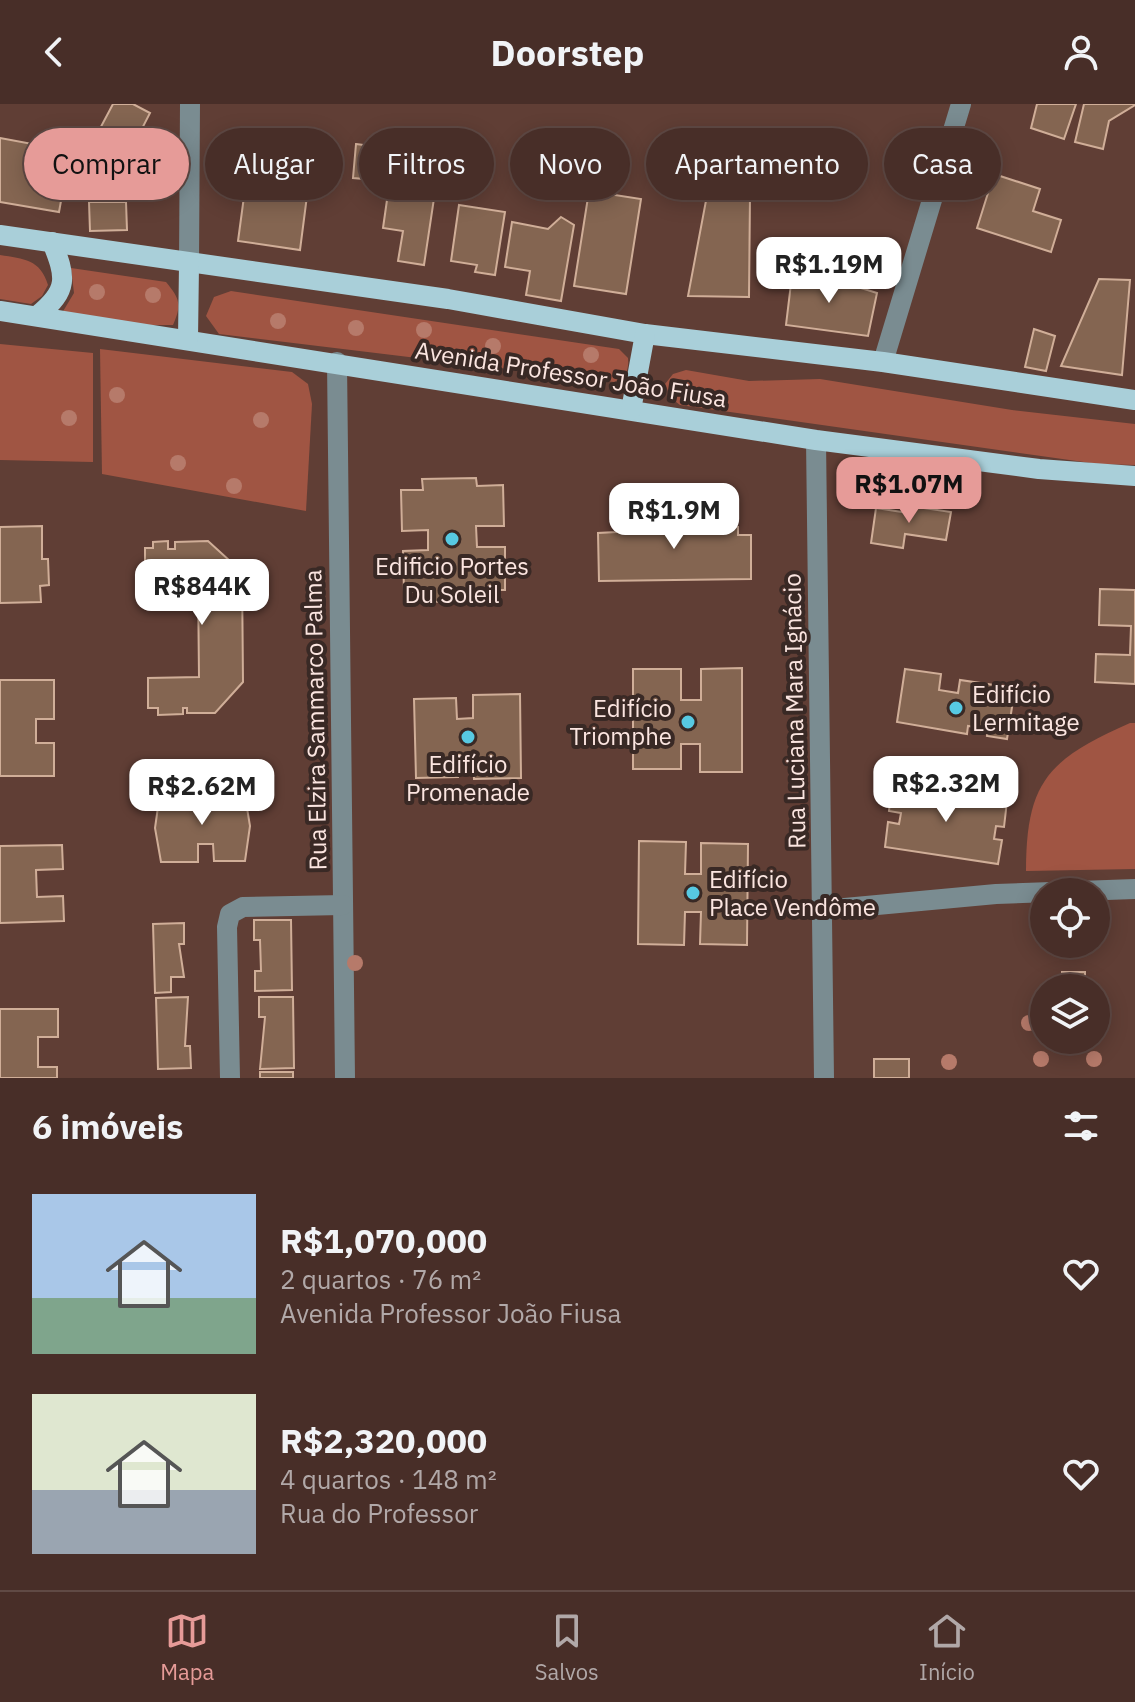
<!DOCTYPE html>
<html lang="pt">
<head>
<meta charset="utf-8">
<style>
  body { margin:0; font-family:"IBM Plex Sans",sans-serif; background:#523a34; color:#f1f3f6; height:100vh; display:flex; flex-direction:column; font-size:30px; white-space:nowrap }
  * { box-sizing:border-box; margin:0 }
  p { font-size:26px; color:#b1a8a8 }
  .icon { flex:none; width:44px; height:44px; fill:none; stroke:currentColor; stroke-width:2; stroke-linecap:round; stroke-linejoin:round }
  .map { position:relative; height:974px; overflow:hidden }
  .details { display:flex; flex-direction:column; background:#482e28; flex:1 }
  .details>* { flex:none }
  .top-card { position:absolute; left:24px; top:24px; width:1088px; height:72px; display:flex; gap:16px }
  .buttons { position:absolute; left:1030px; top:774px; display:grid; gap:16px }
  .buttons a { display:grid; place-items:center; width:80px; height:80px; border-radius:50%; background:#482e28; box-shadow:0 4px 20px #0003,0 0 0 2px #604a45; font-size:40px }
  .price { position:absolute; translate:-50% -68px; padding:0 18px; border-radius:16px; background:#fff; color:#222; font-size:26px; line-height:52px; filter:drop-shadow(0 2px 4px #0008) }
  .price::after { content:''; position:absolute; left:50%; top:48px; width:24px; height:18px; margin-left:-12px; background:inherit; clip-path:polygon(0 0,100% 0,50% 100%) }
  .price.active { background:#e69b98; color:#111 }
  ul { padding:0; list-style:none }
  li { display:flex; align-items:center; gap:24px; height:200px; padding:0 32px }
  li span { display:grid; place-items:center; flex:none; width:224px; height:160px; border-radius:0px; color:#555 }
  li>.icon { margin-inline-start:auto }
  span .icon { width:96px; height:96px; fill:#fffc; stroke-width:1 }
  li b { font-size:34px }
  h2 { display:flex; justify-content:space-between; align-items:center; height:96px; padding:0 32px; font-size:34px }
  .chip { padding:0 28px; border-radius:36px; background:#482e28; box-shadow:0 4px 20px #0003,0 0 0 2px #604a45; font-size:28px; line-height:72px }
  .chip.active { background:#e69b98; color:#111 }
  header { display:flex; justify-content:space-between; align-items:center; height:104px; padding:0 32px; background:#482e28; font-size:36px; font-weight:700 }
  .menu { display:flex; justify-content:space-around; align-items:center; height:112px; border-top:2px solid #604a45; background:#482e28; font-size:22px; color:#b1a8a8 }
  .menu a { display:grid; justify-items:center; gap:4px }
  .menu .active { color:#e69b98 }
  .map>svg:first-child { display:block }
</style>
</head>
<body>
<header><svg class="icon" aria-label="back" viewBox="0 0 24 24"><path d="M15 5l-7 7 7 7"/></svg>Doorstep<svg class="icon" aria-label="person" viewBox="0 0 24 24"><circle cx="12" cy="8" r="4"/><path d="M4 21q1-7 8-7t8 7"/></svg></header>
<div class="map">
<svg width="1135" height="974" viewBox="0 0 1135 974">
  <rect width="100%" height="100%" fill="#603e35"/>
  <g fill="#a05543">
    <path d="M0,151c24,4 40,4 48,30l-6,11 -11,8 -31,-5z"/>
    <path d="M71,164l95,14c14,17 16,23 7,43h-24l-87,-12 12,-20z"/>
    <path d="M231,187l388,58 9,9c1,13 -2,18 -14,24l-395,-48 -13,-18 8,-19z"/>
    <polygon points="0,240 93,249 93,358 0,356"/>
    <polygon points="100,245 292,268 308,280 312,300 306,407 102,370"/>
    <polygon points="686,266 749,277 820,275 1012,306 1135,320 1135,361 1098,360 680,301 671,294 665,280 673,270"/>
    <path d="M1130,619h5v146l-109,2c0,-90 23,-112 104,-148z"/>
  </g>
  <g fill="#846551" stroke="#d0ae98" stroke-width="2">
    <polygon points="113,0 133,0 150,9 129,50 96,32"/>
    <polygon points="1037,0 1076,0 1064,35 1031,24"/>
    <polygon points="1084,0 1135,0 1135,1 1109,17 1103,45 1075,38"/>
    <polygon points="250,24 267,26 265,56 248,55"/>
    <polygon points="0,34 70,47 59,108 0,98"/>
    <polygon points="356,40 380,43 376,76 353,74"/>
    <polygon points="285,49 312,53 300,146 238,137 245,85 280,90"/>
    <polygon points="91,50 122,51 121,85 90,84"/>
    <polygon points="393,54 439,61 424,161 398,157 403,127 383,124"/>
    <polygon points="994,70 1040,85 1033,107 1061,116 1051,148 977,124"/>
    <polygon points="708,86 750,91 749,193 688,192"/>
    <polygon points="589,87 641,95 626,190 574,182"/>
    <polygon points="89,98 126,98 127,126 90,127"/>
    <polygon points="459,101 505,108 495,171 475,168 477,161 451,157"/>
    <polygon points="561,113 574,121 561,197 526,191 530,167 505,163 512,118 548,125"/>
    <polygon points="793,163 877,189 868,232 786,221"/>
    <polygon points="1099,175 1130,176 1122,271 1061,262"/>
    <polygon points="1034,225 1055,232 1046,267 1025,263"/>
    <polygon points="476,374 477,382 503,381 504,422 476,422 477,443 505,443 505,486 483,486 484,497 422,498 422,488 404,488 403,447 428,446 428,426 402,427 401,386 423,386 422,375"/>
    <polygon points="910,402 951,408 946,436 905,430 903,444 871,439 876,404 909,409"/>
    <polygon points="723,412 723,423 738,423 738,431 751,431 751,475 599,477 598,429 616,428 616,421 627,421 626,414"/>
    <polygon points="42,422 42,455 48,455 49,481 40,482 41,498 0,499 0,423"/>
    <polygon points="168,437 168,445 175,445 175,438 208,437 242,468 243,578 215,609 187,609 187,604 183,604 183,610 158,611 158,604 148,604 148,574 199,573 198,477 145,477 145,444 153,444 153,438"/>
    <polygon points="1100,485 1135,486 1135,580 1095,578 1096,550 1130,551 1131,522 1099,521"/>
    <polygon points="742,564 742,668 700,668 700,640 681,640 681,665 633,665 633,565 681,565 681,596 701,596 701,565"/>
    <polygon points="905,565 941,570 939,586 958,589 960,576 1015,584 1007,635 987,632 988,625 968,622 967,630 897,618"/>
    <polygon points="0,576 54,576 54,615 36,615 36,639 54,639 54,672 0,672"/>
    <polygon points="520,590 521,674 474,675 473,651 457,651 458,673 416,674 414,595 456,594 457,615 473,614 473,591"/>
    <polygon points="892,681 1007,697 1004,723 996,722 994,735 1002,736 998,760 885,743 888,718 899,720 901,709 889,707"/>
    <polygon points="244,686 250,722 245,757 214,757 213,740 198,740 198,758 161,758 155,724 160,689 195,688 195,704 212,704 212,688"/>
    <polygon points="639,737 686,738 685,770 701,770 701,739 748,740 747,841 700,840 701,808 685,808 684,841 638,840"/>
    <polygon points="62,741 63,765 36,766 37,793 63,792 64,817 0,819 0,742"/>
    <polygon points="254,816 291,816 292,886 255,887 255,867 261,867 260,836 254,836"/>
    <polygon points="184,819 184,840 179,840 184,873 171,873 171,888 155,889 153,820"/>
    <polygon points="1062,868 1085,868 1085,884 1049,884 1049,878 1062,878"/>
    <polygon points="188,893 185,942 190,942 191,964 158,965 156,894"/>
    <polygon points="259,893 293,893 294,964 260,965 265,913 259,913"/>
    <polygon points="0,905 58,905 58,933 38,933 38,963 57,963 57,974 0,974"/>
    <rect x="874" y="955" width="35" height="19"/>
    <rect x="260" y="968" width="33" height="6"/>
  </g>
  <g fill="none" stroke-linecap="round" stroke-linejoin="round">
    <g stroke="#7a8c91" stroke-width="20">
      <polyline points="189,161 190,0"/>
      <polyline points="337,258 345,974"/>
      <polyline points="883,258 961,0"/>
      <polyline points="816,336 824,974"/>
      <polyline points="823,806 996,790 1135,785"/>
      <polyline points="230,974 227,823 230,810 243,803 343,801"/>
    </g>
    <g stroke="#a9cfd9" stroke-width="20">
      <polyline points="0,131 448,195 645,230 883,258 1135,296"/>
      <polyline points="0,207 816,336 1039,365 1135,372"/>
      <path d="M38,211c31,-25 28,-38 14,-73"/>
      <polyline points="188,235 189,161"/>
      <polyline points="631,306 645,230"/>
    </g>
  </g>
  <g fill="#b67a6a">
    <circle cx="97" cy="188" r="8"/>
    <circle cx="153" cy="191" r="8"/>
    <circle cx="278" cy="217" r="8"/>
    <circle cx="356" cy="224" r="8"/>
    <circle cx="424" cy="226" r="8"/>
    <circle cx="493" cy="242" r="8"/>
    <circle cx="591" cy="251" r="8"/>
    <circle cx="117" cy="291" r="8"/>
    <circle cx="69" cy="314" r="8"/>
    <circle cx="261" cy="316" r="8"/>
    <circle cx="178" cy="359" r="8"/>
    <circle cx="234" cy="382" r="8"/>
    <circle cx="355" cy="859" r="8"/>
    <circle cx="1029" cy="919" r="8"/>
    <circle cx="1041" cy="955" r="8"/>
    <circle cx="1094" cy="955" r="8"/>
    <circle cx="949" cy="958" r="8"/>
  </g>
  <g fill="#57c9e2" stroke="#392925" stroke-width="3">
    <circle cx="452" cy="435" r="8"/>
    <circle cx="956" cy="604" r="8"/>
    <circle cx="688" cy="618" r="8"/>
    <circle cx="468" cy="633" r="8"/>
    <circle cx="693" cy="789" r="8"/>
  </g>
  <g text-anchor="middle" dominant-baseline="central" stroke-width="8" stroke-linejoin="round" paint-order="stroke">
    <g font-size="24" fill="#fbe5e0" stroke="#392925">
      <text transform="translate(571 270) rotate(9)">Avenida Professor João Fiusa</text>
      <text transform="translate(794 607) rotate(-91)">Rua Luciana Mara Ignácio</text>
      <text transform="translate(315 616) rotate(-91)">Rua Elzira Sammarco Palma</text>
    </g>
    <g font-size="24" fill="#fbe5e0" stroke="#392925">
      <text x="452" y="462">Edificio Portes<tspan x="452" dy="28">Du Soleil</tspan></text>
      <text x="972" y="590" text-anchor="start">Edifício<tspan x="972" dy="28">Lermitage</tspan></text>
      <text x="672" y="604" text-anchor="end">Edifício<tspan x="672" dy="28">Triomphe</tspan></text>
      <text x="468" y="660">Edifício<tspan x="468" dy="28">Promenade</tspan></text>
      <text x="709" y="775" text-anchor="start">Edifício<tspan x="709" dy="28">Place Vendôme</tspan></text>
    </g>
  </g>
</svg>
<div class="buttons">
<a><svg class="icon" aria-label="locate" viewBox="0 0 24 24"><circle cx="12" cy="12" r="6"/><path d="M12 2v4M12 18v4M2 12h4M18 12h4"/></svg></a>
<a><svg class="icon" aria-label="layers" viewBox="0 0 24 24"><path d="M12 4l9 5-9 5-9-5zM3 14l9 5 9-5"/></svg></a>
</div>
<b class="price" style="left:829px;top:201px">R$1.19M</b>
<b class="price active" style="left:909px;top:421px">R$1.07M</b>
<b class="price" style="left:674px;top:447px">R$1.9M</b>
<b class="price" style="left:202px;top:523px">R$844K</b>
<b class="price" style="left:946px;top:720px">R$2.32M</b>
<b class="price" style="left:202px;top:723px">R$2.62M</b>
<div class="top-card">
<a class="chip active">Comprar</a>
<a class="chip">Alugar</a>
<a class="chip">Filtros</a>
<a class="chip">Novo</a>
<a class="chip">Apartamento</a>
<a class="chip">Casa</a>
</div>
</div>
<section class="details">
<h2>6 imóveis<svg class="icon" aria-label="filters" viewBox="0 0 24 24"><path d="M4 7h16M4 17h16"/><circle cx="9" cy="7" r="2"/><circle cx="15" cy="17" r="2"/></svg></h2>
<ul>
<li><span style="background:linear-gradient(#a9c7e8 65%,#7fa58c 0)"><svg class="icon" aria-label="home" viewBox="0 0 24 24"><path d="M3 11l9-7 9 7M6 9v11h12V9"/></svg></span><div><b>R$1,070,000</b><p>2 quartos · 76 m²</p><p>Avenida Professor João Fiusa</p></div><svg class="icon" aria-label="heart" viewBox="0 0 24 24"><path d="M12 20l-8-8c-3-5 5-10 8-4 3-6 11-1 8 4z"/></svg></li>
<li><span style="background:linear-gradient(#dfe7d0 60%,#9aa5b1 0)"><svg class="icon" aria-label="home" viewBox="0 0 24 24"><path d="M3 11l9-7 9 7M6 9v11h12V9"/></svg></span><div><b>R$2,320,000</b><p>4 quartos · 148 m²</p><p>Rua do Professor</p></div><svg class="icon" aria-label="heart" viewBox="0 0 24 24"><path d="M12 20l-8-8c-3-5 5-10 8-4 3-6 11-1 8 4z"/></svg></li>
</ul>
</section>
<nav class="menu">
<a class="active"><svg class="icon" aria-label="map" viewBox="0 0 24 24"><path d="M3 6l6-2 6 2 6-2v14l-6 2-6-2-6 2zM9 4v14M15 6v14"/></svg>Mapa</a>
<a><svg class="icon" aria-label="saved" viewBox="0 0 24 24"><path d="M7 4h10v16l-5-4-5 4z"/></svg>Salvos</a>
<a><svg class="icon" aria-label="home" viewBox="0 0 24 24"><path d="M3 11l9-7 9 7M6 9v11h12V9"/></svg>Início</a>
</nav>
</body>
</html>
